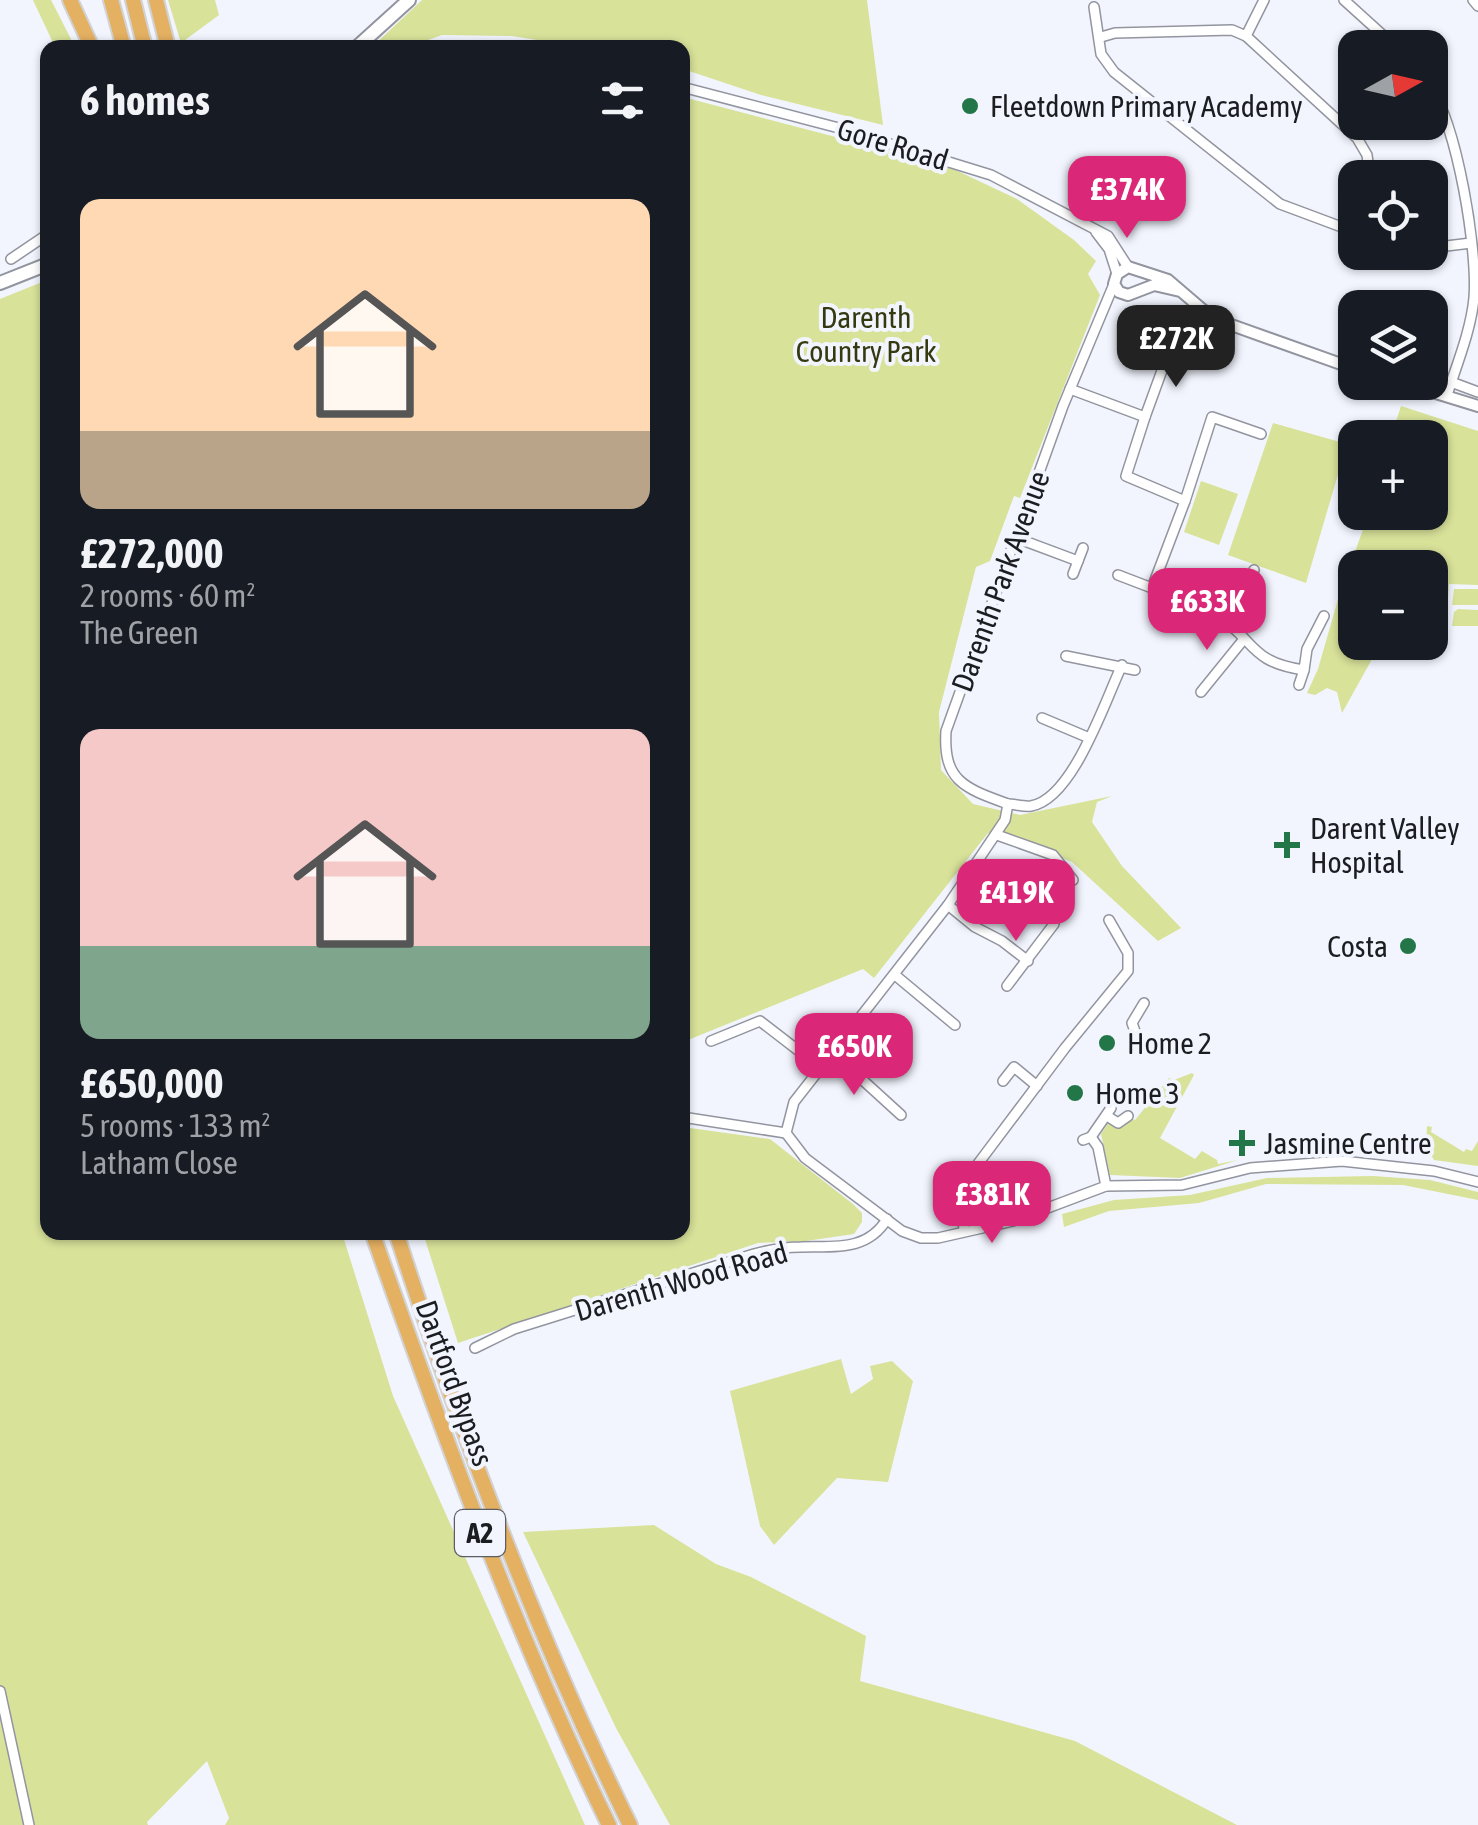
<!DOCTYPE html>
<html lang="en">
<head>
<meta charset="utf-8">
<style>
  body { margin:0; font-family:"Asap Condensed",sans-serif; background:#242831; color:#f1f3f6; height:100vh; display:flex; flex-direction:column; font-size:38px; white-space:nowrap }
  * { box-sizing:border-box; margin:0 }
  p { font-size:32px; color:#9ea1a6 }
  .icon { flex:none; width:55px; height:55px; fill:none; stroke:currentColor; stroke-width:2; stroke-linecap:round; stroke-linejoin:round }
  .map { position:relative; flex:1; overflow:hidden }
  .side { position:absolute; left:40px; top:40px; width:650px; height:1200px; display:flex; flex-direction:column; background:#171b24; border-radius:20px; box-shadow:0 2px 8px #0004 }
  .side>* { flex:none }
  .needle { width:65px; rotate:82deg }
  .buttons { position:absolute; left:1338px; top:30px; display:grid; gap:20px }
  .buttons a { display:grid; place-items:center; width:110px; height:110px; border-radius:20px; background:#171b24; box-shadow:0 2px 8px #0004; font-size:50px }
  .price { position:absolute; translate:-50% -85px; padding:0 22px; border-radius:20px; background:#db2777; color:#fff; font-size:32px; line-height:65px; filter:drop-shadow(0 2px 5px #0008) }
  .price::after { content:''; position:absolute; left:50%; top:60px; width:30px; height:22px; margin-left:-15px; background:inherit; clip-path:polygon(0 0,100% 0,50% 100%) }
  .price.selected { background:#222; color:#fff }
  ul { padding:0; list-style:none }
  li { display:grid; align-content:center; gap:20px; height:530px; padding:0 40px }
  li span { display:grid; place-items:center; height:310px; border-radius:20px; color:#555 }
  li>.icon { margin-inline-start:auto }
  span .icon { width:180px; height:180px; fill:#fffc; stroke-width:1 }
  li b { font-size:42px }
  h2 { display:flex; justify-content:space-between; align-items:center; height:120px; padding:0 40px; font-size:42px }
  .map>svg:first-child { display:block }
</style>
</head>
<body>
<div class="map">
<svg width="1478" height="1825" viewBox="0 0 1478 1825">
  <rect width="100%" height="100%" fill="#f2f5fe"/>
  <g fill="#d8e299">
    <polygon points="33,0 51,0 75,47 55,47"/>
    <polygon points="168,0 215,0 219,15 181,43"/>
    <polygon points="422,0 867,0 883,125 761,95 683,69 682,48 580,47 512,36 442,35 409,47 372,47"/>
    <polygon points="683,97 947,166 1017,199 1074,240 1096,261 1088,274 1100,295 1020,498 1014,496 990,561 976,567 939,712 941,770 973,804 1020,815 1112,796 1097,802 1092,822 1122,866 1181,928 1158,941 1072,862 1010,836 988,833 874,978 863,969 683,1042"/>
    <polygon points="47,280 48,1232 342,1233 393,1396 585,1825 225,1825 229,1818 207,1761 147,1822 148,1825 0,1825 0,299"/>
    <polygon points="1401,406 1478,431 1478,585 1449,584 1446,625 1440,641 1430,635 1430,568 1355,568 1355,642 1381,643 1342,713 1337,692 1327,688 1315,695 1307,693 1318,669 1339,596 1369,513 1430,512 1430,438 1391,437"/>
    <polygon points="1273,423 1347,444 1306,583 1228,555"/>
    <polygon points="1201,481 1238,494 1219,545 1184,532"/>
    <polygon points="1454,589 1478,589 1478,605 1452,605"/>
    <polygon points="1458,609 1478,610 1478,626 1452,626 1454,612"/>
    <polygon points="1192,1073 1194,1075 1160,1138 1195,1159 1202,1151 1217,1160 1218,1164 1238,1160 1180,1178 1110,1175 1101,1134 1108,1123 1122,1125 1131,1118 1135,1120 1169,1078 1174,1080"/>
    <polygon points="1427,1126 1432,1127 1431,1132 1464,1152 1466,1149 1472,1151 1478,1141 1478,1166 1434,1160 1426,1145"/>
    <polygon points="683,1127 770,1139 853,1204 862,1213 862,1222 854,1234 806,1241 758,1243 458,1343 423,1233 682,1232"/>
    <polygon points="1373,1176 1430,1180 1478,1192 1478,1200 1403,1185 1266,1184 1199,1203 1109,1211 1064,1227 1062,1214 1114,1200 1190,1195 1267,1178"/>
    <polygon points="841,1359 851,1394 873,1379 870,1366 892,1361 913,1381 888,1482 837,1478 774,1545 760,1526 730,1391"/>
    <polygon points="654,1525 716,1564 751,1577 866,1636 860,1681 1075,1741 1237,1825 670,1825 616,1728 523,1532"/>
  </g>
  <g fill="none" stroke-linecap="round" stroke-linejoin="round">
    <g stroke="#92959f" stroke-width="12">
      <g id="minor">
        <polyline points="1344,0 1397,48"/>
        <polyline points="1473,0 1478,6"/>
        <polyline points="1094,7 1101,54 1114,72 1280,204 1355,232"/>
        <polyline points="1246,36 1357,138 1367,155 1370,178"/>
        <polyline points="1101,37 1115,33 1232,30 1246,36 1264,0"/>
        <polyline points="682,87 835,127 991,175 1108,236 1128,267"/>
        <path d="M1430,87c27,37 48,164 44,211 -3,32 -17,66 -27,97"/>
        <polyline points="1096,232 1109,249 1117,274"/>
        <polyline points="1430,248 1471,243"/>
        <polyline points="11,259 48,234"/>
        <path d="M1114,284l-51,122 -117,325c-3,50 18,57 62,73l-3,16 -57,85 -154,197 -8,31 19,25 97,73 19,7h17l75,-17 93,-35 76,-1 68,-17 92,-7 92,10 44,11"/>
        <polyline points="1451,382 1478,392"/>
        <path d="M1070,389l75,28 -19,59 59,25 -33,87c22,9 48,14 67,28 37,26 31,46 85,54l3,-21 17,-33"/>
        <polyline points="1145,417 1176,332 1193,338"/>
        <polyline points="1185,501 1212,417 1261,434"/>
        <polyline points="1014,537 1078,561"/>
        <polyline points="1073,574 1083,548"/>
        <polyline points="1118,575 1152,588"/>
        <polyline points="1228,624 1241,608 1254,570"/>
        <polyline points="1066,656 1135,670"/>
        <polyline points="1299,685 1304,670"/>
        <polyline points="1201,692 1244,639"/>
        <polyline points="1042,718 1087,737"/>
        <path d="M1008,804c6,0 16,3 23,2 42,-7 74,-105 91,-141"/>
        <polyline points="997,835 1053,855 1073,880"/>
        <polyline points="948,905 975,927 1002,941 1028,961"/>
        <polyline points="895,975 955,1025"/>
        <polyline points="1007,986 1054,924"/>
        <polyline points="711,1041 760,1021 821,1068"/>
        <polyline points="1140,1045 1132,1023 1144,1003"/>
        <polyline points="833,1053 901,1115"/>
        <polyline points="1003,1081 1014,1067 1037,1086"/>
        <polyline points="1113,1100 1115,1102"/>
        <polyline points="1107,1116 1118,1123 1128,1116"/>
        <polyline points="682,1117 786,1133"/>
        <polyline points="1091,1137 1111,1108"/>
        <polyline points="1083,1140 1091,1137 1098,1147 1106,1186"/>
        <polyline points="964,1231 961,1192 968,1177 1065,1048 1128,971 1128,953 1109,920"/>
        <path d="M475,1348l39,-19 240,-75c15,-4 31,-7 47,-7 32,-1 66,5 86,-28"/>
        <polyline points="0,1691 29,1825"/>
      </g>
    </g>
    <g stroke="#92959f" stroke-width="14">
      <g id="tertiary">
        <polyline points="1180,291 1154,285 1128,295 1119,292 1114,284 1117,274 1128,267 1168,280 1203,310 1223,322 1355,369"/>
        <polyline points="1400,382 1478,406"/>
      </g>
    </g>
    <g stroke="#92959f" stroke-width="16">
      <g id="secondary">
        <polyline points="356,48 409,0"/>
        <polyline points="0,283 48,264"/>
      </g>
    </g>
    <g stroke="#d2d2d3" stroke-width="18">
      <g id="trunk">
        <polyline points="70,0 92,48"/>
        <polyline points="111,0 124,48"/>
        <polyline points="133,0 145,48"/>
        <polyline points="156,0 168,48"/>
        <path d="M372,1232c71,202 143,401 237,593"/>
        <path d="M396,1232c65,203 140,402 234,593"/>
      </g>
    </g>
    <use href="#minor" stroke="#fff" stroke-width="9"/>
    <use href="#tertiary" stroke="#fff" stroke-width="10"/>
    <use href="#secondary" stroke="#fff" stroke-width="12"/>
    <use href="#trunk" stroke="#e4b062" stroke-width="14"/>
  </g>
  <g fill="#237648" stroke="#f2f5fe" stroke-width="4">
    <circle cx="970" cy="106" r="10"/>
    <path d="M1282 830h10v10h10v10h-10v10h-10v-10h-10v-10h10z"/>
    <circle cx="1408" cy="946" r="10"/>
    <circle cx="1107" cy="1043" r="10"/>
    <circle cx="1075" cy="1093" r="10"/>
    <path d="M1237 1128h10v10h10v10h-10v10h-10v-10h-10v-10h10z"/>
  </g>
  <g text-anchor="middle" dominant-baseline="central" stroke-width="8" stroke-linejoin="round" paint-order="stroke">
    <rect fill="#f2f5fe" stroke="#5c5e63" stroke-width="2.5" x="455" y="1510" width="50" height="46" rx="8"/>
    <g font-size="28" font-weight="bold" fill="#1c1d21">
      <text x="480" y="1533">A2</text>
    </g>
    <g font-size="30" fill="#1c1d21" stroke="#f2f5fe" text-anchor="start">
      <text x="990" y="106">Fleetdown Primary Academy</text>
      <text x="1310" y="828">Darent Valley<tspan x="1310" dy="34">Hospital</tspan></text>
      <text x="1388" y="946" text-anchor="end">Costa</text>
      <text x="1127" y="1043">Home 2</text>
      <text x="1095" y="1093">Home 3</text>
      <text x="1264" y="1143">Jasmine Centre</text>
    </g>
    <g font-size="30" fill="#1c1d21" stroke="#f2f5fe">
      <text transform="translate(893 144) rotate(17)">Gore Road</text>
      <text transform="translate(1000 581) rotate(-70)">Darenth Park Avenue</text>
      <text transform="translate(681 1281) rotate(-16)">Darenth Wood Road</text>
      <text transform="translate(455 1383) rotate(70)">Dartford Bypass</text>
    </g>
    <g font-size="30" fill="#353910" stroke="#f2f5fe">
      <text x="866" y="317">Darenth<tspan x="866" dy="34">Country Park</tspan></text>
    </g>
  </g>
</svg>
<div class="buttons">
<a><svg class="needle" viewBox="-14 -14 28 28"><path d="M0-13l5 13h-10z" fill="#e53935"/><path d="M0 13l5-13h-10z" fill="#9ea1a6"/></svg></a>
<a><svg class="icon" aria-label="locate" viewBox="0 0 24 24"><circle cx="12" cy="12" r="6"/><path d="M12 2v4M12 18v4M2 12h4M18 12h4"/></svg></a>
<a><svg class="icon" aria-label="layers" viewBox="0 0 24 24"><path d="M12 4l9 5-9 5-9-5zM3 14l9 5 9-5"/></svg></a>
<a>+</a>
<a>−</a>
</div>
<b class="price" style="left:1127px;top:241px">£374K</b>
<b class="price selected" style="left:1176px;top:390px">£272K</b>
<b class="price" style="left:1207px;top:653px">£633K</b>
<b class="price" style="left:1016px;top:944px">£419K</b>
<b class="price" style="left:854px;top:1098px">£650K</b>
<b class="price" style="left:992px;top:1246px">£381K</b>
<section class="side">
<h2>6 homes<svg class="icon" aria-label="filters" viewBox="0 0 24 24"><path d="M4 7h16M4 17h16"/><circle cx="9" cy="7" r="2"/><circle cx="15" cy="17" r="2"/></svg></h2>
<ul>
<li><span style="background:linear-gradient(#ffd9b3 75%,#b9a48a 0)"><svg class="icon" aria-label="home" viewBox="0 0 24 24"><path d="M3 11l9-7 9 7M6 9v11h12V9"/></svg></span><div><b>£272,000</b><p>2 rooms · 60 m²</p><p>The Green</p></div></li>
<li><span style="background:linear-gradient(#f6c9c9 70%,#7fa58c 0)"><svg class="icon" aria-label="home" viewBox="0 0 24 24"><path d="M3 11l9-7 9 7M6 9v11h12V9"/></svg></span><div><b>£650,000</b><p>5 rooms · 133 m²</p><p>Latham Close</p></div></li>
</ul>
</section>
</div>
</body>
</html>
